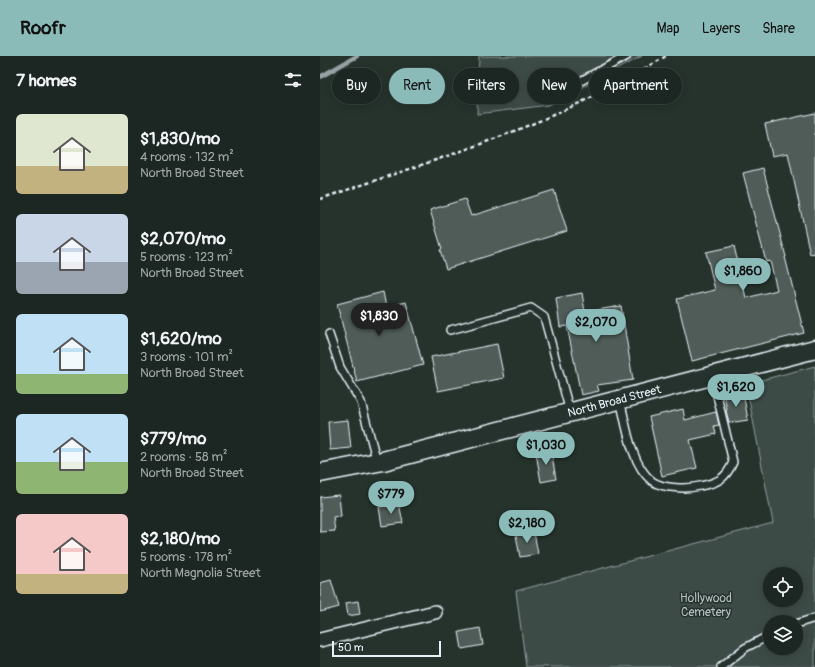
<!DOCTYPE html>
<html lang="en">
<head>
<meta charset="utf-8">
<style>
  body { margin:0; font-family:Pangolin,sans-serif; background:#29322f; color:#f1f3f6; height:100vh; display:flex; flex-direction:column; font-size:15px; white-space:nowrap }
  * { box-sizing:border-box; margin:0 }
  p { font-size:13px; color:#a0a5a5 }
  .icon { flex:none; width:22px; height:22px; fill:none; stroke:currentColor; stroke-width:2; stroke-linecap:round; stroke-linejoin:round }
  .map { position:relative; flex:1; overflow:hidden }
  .details { display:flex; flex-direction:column; background:#1c2622; width:320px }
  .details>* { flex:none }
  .banner { position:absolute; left:12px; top:12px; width:380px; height:36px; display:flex; gap:8px }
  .controls { position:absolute; left:443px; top:511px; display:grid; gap:8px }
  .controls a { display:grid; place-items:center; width:40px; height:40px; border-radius:50%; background:#1c2622; box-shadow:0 2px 10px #0003,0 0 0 1px #3a4340; font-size:20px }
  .scale { position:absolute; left:12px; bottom:10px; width:109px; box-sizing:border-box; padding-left:4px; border:2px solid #e8f1f8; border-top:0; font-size:11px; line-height:14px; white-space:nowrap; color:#e8f1f8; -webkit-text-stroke:3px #26332d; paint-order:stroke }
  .price { position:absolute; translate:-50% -34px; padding:0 9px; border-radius:14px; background:#8bbbb9; color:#111; font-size:13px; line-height:26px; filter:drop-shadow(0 1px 2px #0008) }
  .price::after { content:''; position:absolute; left:50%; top:24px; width:12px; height:9px; margin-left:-6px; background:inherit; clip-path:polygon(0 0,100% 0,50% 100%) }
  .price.current { background:#222; color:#fff }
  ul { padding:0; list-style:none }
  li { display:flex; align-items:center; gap:12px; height:100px; padding:0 16px }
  li span { display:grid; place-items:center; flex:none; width:112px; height:80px; border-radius:6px; color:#555 }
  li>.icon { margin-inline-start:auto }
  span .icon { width:48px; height:48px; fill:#fffc; stroke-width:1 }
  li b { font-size:17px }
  h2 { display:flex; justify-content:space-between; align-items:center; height:48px; padding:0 16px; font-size:17px }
  .pill { padding:0 14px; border-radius:18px; background:#1c2622; box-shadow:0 2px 10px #0003,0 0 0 1px #3a4340; font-size:14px; line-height:36px }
  .pill.current { background:#8bbbb9; color:#111 }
  header { display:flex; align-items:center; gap:24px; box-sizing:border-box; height:56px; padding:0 20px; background:#8bbbb9; color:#111 }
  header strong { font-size:19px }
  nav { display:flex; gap:22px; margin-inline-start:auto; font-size:14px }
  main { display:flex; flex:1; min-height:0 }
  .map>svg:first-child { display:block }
</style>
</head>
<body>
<header>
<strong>Roofr</strong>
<nav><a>Map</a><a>Layers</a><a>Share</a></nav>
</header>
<main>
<section class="details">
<h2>7 homes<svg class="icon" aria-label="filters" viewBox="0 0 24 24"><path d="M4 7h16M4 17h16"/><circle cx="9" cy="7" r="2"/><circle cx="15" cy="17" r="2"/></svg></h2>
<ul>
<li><span style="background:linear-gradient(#dfe7d0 65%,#c2b280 0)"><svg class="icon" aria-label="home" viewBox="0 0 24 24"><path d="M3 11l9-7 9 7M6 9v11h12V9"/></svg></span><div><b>$1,830/mo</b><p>4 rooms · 132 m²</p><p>North Broad Street</p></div></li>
<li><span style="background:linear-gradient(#c9d6e8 60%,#9aa5b1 0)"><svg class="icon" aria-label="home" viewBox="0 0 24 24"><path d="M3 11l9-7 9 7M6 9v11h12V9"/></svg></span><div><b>$2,070/mo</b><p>5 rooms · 123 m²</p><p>North Broad Street</p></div></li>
<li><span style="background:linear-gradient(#bfe0f5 75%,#8fb573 0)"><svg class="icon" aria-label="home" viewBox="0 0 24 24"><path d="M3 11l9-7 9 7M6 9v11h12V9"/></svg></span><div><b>$1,620/mo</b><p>3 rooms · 101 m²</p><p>North Broad Street</p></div></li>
<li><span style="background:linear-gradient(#bfe0f5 60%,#8fb573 0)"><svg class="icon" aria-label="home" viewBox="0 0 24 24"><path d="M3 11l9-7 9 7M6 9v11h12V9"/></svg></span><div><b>$779/mo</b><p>2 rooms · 58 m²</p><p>North Broad Street</p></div></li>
<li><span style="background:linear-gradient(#f6c9c9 75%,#c2b280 0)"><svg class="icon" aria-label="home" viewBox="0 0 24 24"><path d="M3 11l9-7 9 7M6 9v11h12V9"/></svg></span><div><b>$2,180/mo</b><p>5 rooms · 178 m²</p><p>North Magnolia Street</p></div></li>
</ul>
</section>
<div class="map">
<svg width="495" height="611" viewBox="0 0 495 611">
  <rect width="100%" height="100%" fill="#26332d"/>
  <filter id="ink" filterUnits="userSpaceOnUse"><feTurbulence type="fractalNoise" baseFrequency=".025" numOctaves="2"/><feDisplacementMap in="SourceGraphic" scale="8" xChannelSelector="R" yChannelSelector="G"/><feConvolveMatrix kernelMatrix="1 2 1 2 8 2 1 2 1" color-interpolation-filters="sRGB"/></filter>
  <g filter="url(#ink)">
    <g fill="#3e4b47" stroke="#939ea0" fill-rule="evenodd">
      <polygon points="159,0 322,0 229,49 157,58"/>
      <path d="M495,310v301h-289l-10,-76 257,-68 -27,-139zM450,518h26v26h-26zM450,566h26v26h-26z"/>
    </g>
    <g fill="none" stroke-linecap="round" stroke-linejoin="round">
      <polyline stroke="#98a3a5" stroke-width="4.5" points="0,21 37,0"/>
    </g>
    <g fill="#505c59" stroke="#e8f1f8">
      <polygon points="495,57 495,197 490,198 468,97 452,100 445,68"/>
      <polygon points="443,112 466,201 465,201 484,277 372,305 357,243 395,234 386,196 414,190 426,242 457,234 450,205 446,206 423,117"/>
      <polygon points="234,134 247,175 126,213 120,194 122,193 110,154 145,143 151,160"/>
      <polygon points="63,236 66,251 86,246 103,309 37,326 17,248"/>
      <polygon points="262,237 265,256 301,250 313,324 277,329 279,335 261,339 247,270 240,271 236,242"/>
      <polygon points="177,288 184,322 118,335 111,301"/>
      <polygon points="423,336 428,364 409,367 406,354 407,354 404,339"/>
      <polygon points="363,353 365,364 396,356 399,369 394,370 396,378 370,384 377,412 342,420 329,361"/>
      <polygon points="28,364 31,392 10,394 8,366"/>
      <polygon points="231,394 236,423 221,426 216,397"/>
      <polygon points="19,439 21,460 13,461 15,475 0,476 0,441"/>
      <polygon points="79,447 83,467 62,470 59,451"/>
      <polygon points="214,476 218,498 200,501 196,479"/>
      <polygon points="11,524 19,551 0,556 0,527"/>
      <polygon points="38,545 40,558 28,560 26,547"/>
      <polygon points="160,572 163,589 142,593 139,576"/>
    </g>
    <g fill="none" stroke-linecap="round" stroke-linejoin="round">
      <g stroke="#e8f1f8" stroke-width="10">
        <g id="lane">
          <polyline points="242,35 307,0"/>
          <polyline points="130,274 211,252 224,261 250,356"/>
          <polyline points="9,278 20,311 41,346 57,406"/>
          <path d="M300,343c6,25 11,66 32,82 11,8 36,8 48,5 17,-3 26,-7 33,-24l-21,-87"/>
          <polyline points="476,568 495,562"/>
          <polyline points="401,611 425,592 450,579"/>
        </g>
      </g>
      <g stroke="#e8f1f8" stroke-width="16">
        <polyline id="street" points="0,584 115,556"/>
      </g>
      <g stroke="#e8f1f8" stroke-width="21">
        <g id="secondary">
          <path id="s1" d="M0,417l63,-12 432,-112"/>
        </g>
      </g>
      <path stroke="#e8f1f8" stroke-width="2.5" stroke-dasharray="4 3" stroke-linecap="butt" d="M0,143c118,-40 240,-76 346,-143"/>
      <use href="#lane" stroke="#26332d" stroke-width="7"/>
      <use href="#street" stroke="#26332d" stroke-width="13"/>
      <use href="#secondary" stroke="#26332d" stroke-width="18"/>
    </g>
  </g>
  <g text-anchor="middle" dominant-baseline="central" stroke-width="3" stroke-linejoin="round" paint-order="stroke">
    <g font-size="12" fill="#e8f1f8" stroke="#26332d">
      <text stroke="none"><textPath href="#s1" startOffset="303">North Broad Street</textPath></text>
    </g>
    <g font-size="12" fill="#b5bfc3" stroke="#26332d">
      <text x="386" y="542">Hollywood<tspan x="386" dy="14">Cemetery</tspan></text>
    </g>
  </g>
</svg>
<div class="controls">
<a><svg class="icon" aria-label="locate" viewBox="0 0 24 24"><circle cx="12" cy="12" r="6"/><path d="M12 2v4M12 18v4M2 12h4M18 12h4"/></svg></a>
<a><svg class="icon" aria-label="layers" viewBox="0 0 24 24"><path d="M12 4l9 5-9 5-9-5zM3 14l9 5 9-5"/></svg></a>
</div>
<div class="scale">50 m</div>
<b class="price" style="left:423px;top:236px">$1,860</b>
<b class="price current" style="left:59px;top:281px">$1,830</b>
<b class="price" style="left:276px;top:287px">$2,070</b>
<b class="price" style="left:416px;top:352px">$1,620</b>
<b class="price" style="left:226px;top:410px">$1,030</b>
<b class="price" style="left:71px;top:459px">$779</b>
<b class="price" style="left:207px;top:488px">$2,180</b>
<div class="banner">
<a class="pill">Buy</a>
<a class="pill current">Rent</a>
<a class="pill">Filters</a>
<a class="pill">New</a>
<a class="pill">Apartment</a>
</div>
</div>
</main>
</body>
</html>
